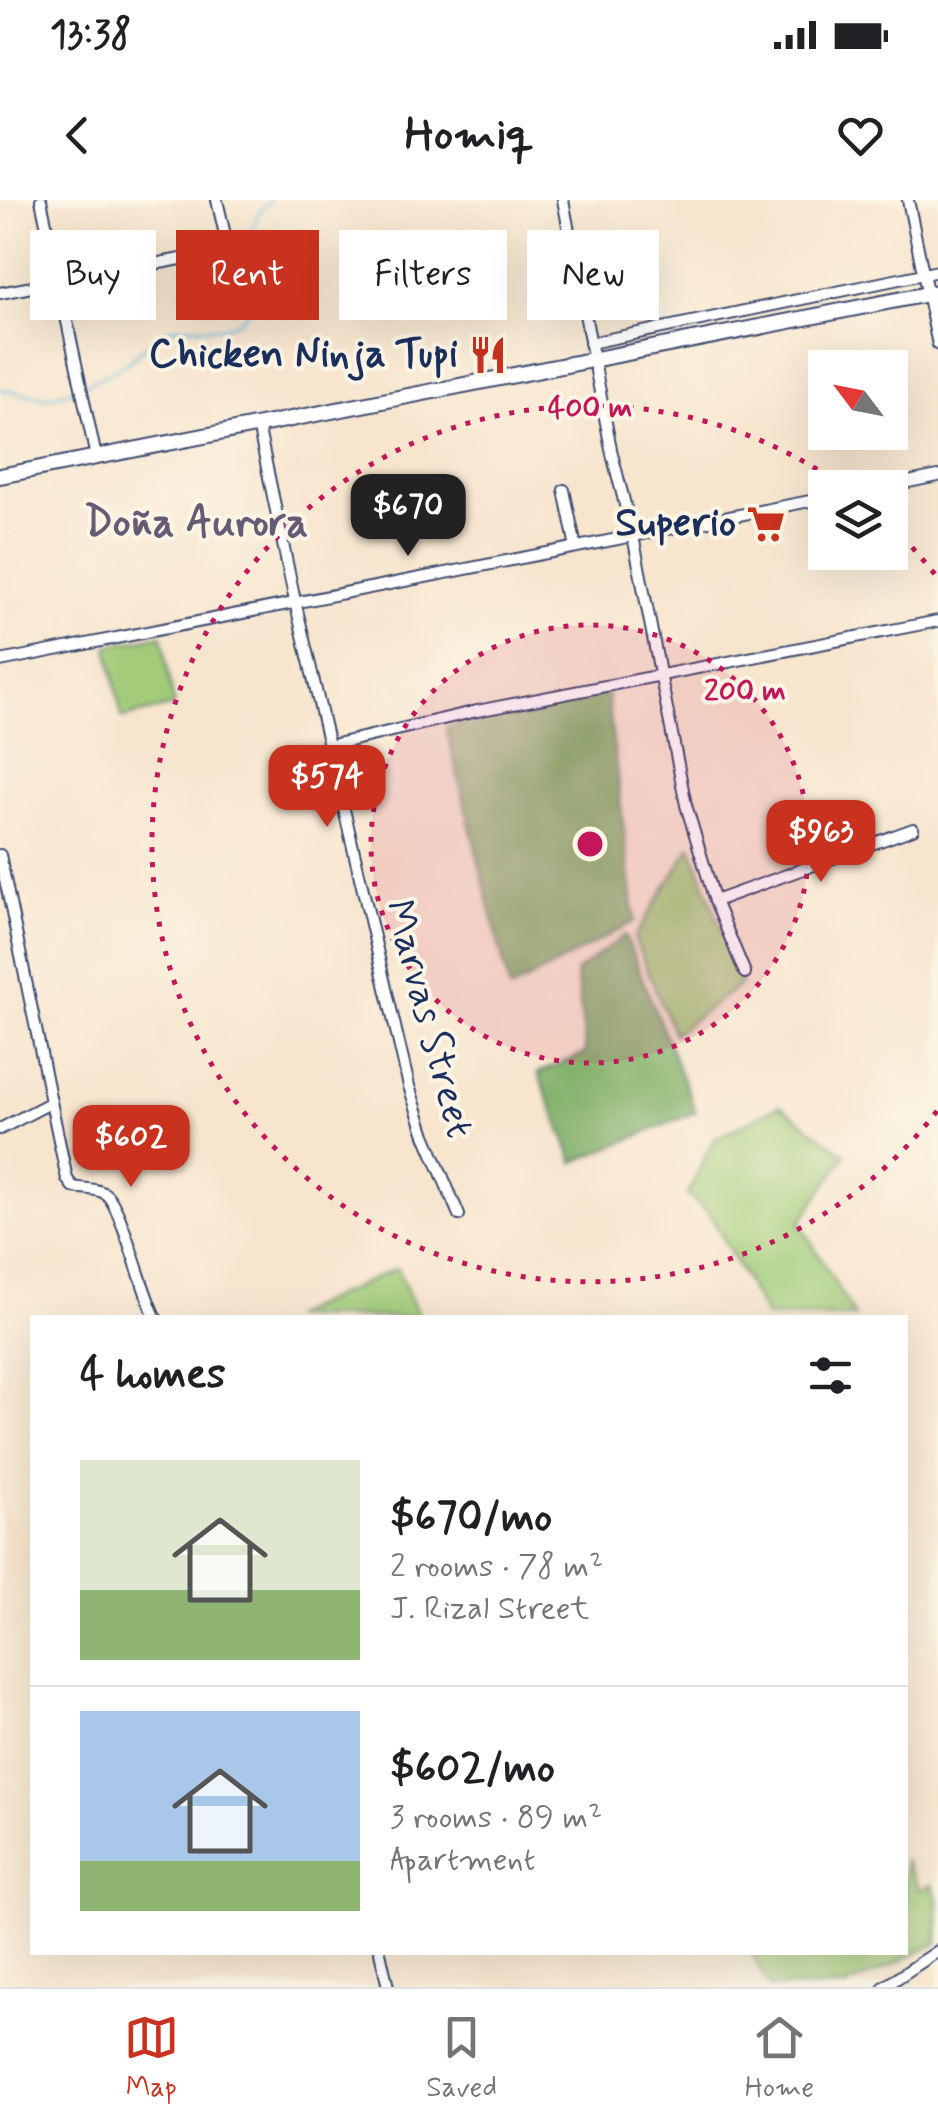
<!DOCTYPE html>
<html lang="en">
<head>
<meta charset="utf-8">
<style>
  body { margin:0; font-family:Mynerve,sans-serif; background:#f6f6f6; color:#202124; height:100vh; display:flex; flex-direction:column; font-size:38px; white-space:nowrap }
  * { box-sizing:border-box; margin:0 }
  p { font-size:32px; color:#757577 }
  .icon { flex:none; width:55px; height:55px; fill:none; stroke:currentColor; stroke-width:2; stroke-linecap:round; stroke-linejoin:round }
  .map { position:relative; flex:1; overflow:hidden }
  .panel { position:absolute; left:30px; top:1115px; width:878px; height:640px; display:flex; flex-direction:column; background:#fff; border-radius:0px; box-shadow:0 10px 40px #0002 }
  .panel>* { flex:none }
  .guide { position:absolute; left:30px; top:30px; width:880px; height:90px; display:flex; gap:20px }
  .needle { width:65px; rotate:302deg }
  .fabs { position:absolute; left:808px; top:150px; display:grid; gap:20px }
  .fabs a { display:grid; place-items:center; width:100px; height:100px; border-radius:0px; background:#fff; box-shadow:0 10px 40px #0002; font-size:50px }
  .price { position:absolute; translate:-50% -85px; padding:0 22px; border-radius:20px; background:#c8321e; color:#fff; font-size:32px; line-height:65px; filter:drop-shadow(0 2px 5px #0008) }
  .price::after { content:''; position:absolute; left:50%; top:60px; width:30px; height:22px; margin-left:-15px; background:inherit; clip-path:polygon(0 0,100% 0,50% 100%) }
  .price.on { background:#222; color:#fff }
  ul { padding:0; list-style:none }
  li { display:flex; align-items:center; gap:30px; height:250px; padding:0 50px }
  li+li { border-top:2px solid #e0e0e0 }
  li span { display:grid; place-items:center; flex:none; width:280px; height:200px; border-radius:0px; color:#555 }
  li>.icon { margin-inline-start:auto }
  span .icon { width:120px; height:120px; fill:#fffc; stroke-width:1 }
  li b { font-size:42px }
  h2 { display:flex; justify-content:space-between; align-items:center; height:120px; padding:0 50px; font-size:42px }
  .pill { padding:0 35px; border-radius:0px; background:#fff; box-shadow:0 10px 40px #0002; font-size:35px; line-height:90px }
  .pill.on { background:#c8321e; color:#fff }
  .status { display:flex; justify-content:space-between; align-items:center; height:70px; padding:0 50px; background:#fff; direction:ltr }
  .status svg { height:28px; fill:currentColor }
  header { display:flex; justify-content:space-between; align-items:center; height:130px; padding:0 50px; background:#fff; font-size:45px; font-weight:800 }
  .menu { display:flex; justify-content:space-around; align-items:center; height:140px; border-top:2px solid #e0e0e0; background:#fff; font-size:28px; color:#757577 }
  .menu a { display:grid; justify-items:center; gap:5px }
  .menu .on { color:#c8321e }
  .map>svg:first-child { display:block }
</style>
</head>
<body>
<div class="status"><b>13:38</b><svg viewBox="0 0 49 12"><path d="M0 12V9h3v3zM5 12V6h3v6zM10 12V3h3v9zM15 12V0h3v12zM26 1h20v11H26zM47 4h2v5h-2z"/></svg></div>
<header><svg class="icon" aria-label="back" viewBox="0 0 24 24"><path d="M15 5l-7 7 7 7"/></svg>Homiq<svg class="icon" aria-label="heart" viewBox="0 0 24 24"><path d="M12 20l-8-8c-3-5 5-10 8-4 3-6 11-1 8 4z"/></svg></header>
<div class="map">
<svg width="938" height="1787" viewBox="0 0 938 1787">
  <rect width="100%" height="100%" fill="#fcf5e5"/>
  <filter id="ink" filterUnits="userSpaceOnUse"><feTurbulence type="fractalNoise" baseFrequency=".01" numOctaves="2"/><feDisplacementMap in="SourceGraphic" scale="20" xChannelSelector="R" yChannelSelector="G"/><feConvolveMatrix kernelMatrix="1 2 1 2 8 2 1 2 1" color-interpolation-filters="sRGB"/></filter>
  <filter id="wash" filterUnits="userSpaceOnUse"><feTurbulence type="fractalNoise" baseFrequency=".0048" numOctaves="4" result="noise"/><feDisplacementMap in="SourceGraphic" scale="40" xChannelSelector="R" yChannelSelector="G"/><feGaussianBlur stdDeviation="2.25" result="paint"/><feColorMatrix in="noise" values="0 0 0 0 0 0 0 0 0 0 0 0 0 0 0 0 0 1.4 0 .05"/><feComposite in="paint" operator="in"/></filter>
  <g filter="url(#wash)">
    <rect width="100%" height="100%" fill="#f7e5cd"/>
    <g fill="#a2cc79" stroke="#5e7e6c" stroke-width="2.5">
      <polygon points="162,435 174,506 122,518 108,446"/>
      <polygon points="691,646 741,784 674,834 634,738"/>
      <polygon points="780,905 846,955 800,1023 855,1117 766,1117 709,1013 687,995 713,940"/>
      <polygon points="397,1068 419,1117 290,1117"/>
      <polygon points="905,1659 920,1690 932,1685 938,1699 938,1743 846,1787 769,1787 752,1753 905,1752"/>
    </g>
    <g fill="#81b069" stroke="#4e7064" stroke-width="2.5">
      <polygon points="607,492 635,721 510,790 446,527"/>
      <polygon points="625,735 696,912 574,962 538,873 586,853 576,772"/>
    </g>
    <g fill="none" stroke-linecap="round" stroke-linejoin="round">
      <g stroke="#5fb9dd" stroke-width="2.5">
        <path d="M86,184c16,-7 33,-15 47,-26 10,-9 18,-19 29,-25 31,-17 59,10 86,-21 6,-6 10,-12 13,-20 11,-41 -29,-56 9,-92"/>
        <polyline points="0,189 47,198 75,189"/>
      </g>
    </g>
  </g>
  <g filter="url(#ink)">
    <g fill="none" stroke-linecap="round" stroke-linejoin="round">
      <g stroke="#3c4a6f" stroke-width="14">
        <g id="minor">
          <polyline points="41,0 96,257"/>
          <polyline points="563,0 612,254 633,336 686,605 715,701 745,773"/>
          <polyline points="908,0 938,145"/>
          <polyline points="0,93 218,52 226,39 217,0"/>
          <polyline points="590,143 938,71"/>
          <polyline points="258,225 295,401 409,886 425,935 459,1015"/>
          <polyline points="879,288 938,276"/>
          <polyline points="564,290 576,347"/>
          <polyline points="0,461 825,298"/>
          <polyline points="328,546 477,511 938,421"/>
          <path d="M0,655l67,324 6,8c9,2 22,1 31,6 17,8 38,101 52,125"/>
          <polyline points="715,701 913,629"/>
          <polyline points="0,929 50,903"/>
          <polyline points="380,1752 388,1787"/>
          <polyline points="884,1787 938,1751"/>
        </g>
      </g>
      <g stroke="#3c4a6f" stroke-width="18">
        <polyline id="highway" points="0,276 938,92"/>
      </g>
      <use href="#minor" stroke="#fff" stroke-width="10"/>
      <use href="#highway" stroke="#fff" stroke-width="14"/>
    </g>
  </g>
  <circle cx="590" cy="644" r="219" fill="#c2185b" fill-opacity=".12"/>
  <g fill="none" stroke="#c2185b" stroke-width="5" stroke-dasharray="5 10">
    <circle cx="590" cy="644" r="219"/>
    <path d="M937 911A438 438 0 1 1 844 287M891 326A438 438 0 0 1 937 377"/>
  </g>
  <defs>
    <g id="restaurant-bare" transform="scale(3)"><path d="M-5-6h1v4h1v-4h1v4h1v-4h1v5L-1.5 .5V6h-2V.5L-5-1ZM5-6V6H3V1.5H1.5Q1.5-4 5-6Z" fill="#c8321e" stroke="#fcf5e5" stroke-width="2.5" paint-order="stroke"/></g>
    <g id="supermarket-bare" transform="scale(3)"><path d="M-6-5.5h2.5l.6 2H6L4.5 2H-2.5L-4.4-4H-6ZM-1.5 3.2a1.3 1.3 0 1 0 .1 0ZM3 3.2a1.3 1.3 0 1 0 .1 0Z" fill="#c8321e" stroke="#fcf5e5" stroke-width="2.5" paint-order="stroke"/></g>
  </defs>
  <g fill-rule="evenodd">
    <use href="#restaurant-bare" x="488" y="155"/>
    <use href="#supermarket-bare" x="766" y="324"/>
  </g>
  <g text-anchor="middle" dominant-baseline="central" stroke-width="8" stroke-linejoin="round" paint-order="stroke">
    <g font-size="40" font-weight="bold" fill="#1b2f5e" stroke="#fcf5e5" text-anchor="end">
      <text x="458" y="155">Chicken Ninja Tupi</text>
      <text x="736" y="324">Superio</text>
    </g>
    <g font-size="40" fill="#1b2f5e" stroke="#fcf5e5">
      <text transform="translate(428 819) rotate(75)">Marvas Street</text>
    </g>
    <g font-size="42" font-weight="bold" fill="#665b74" stroke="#fcf5e5">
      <text x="196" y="323">Doña Aurora</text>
    </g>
  </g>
  <circle cx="590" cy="644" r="15" fill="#c2185b" stroke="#fcf5e5" stroke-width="5"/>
  <g font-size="30" text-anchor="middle" font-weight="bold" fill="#c2185b" stroke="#fcf5e5" stroke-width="8" stroke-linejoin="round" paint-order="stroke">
    <text x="590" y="217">400 m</text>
    <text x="745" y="500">200 m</text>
  </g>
</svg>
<div class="fabs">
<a><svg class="needle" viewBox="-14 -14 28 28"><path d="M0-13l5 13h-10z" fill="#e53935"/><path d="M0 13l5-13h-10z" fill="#757577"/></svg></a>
<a><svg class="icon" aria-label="layers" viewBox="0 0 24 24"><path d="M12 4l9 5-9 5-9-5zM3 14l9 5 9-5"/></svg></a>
</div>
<b class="price on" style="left:408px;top:359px">$670</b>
<b class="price" style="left:327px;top:630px">$574</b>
<b class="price" style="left:821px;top:685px">$963</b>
<b class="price" style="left:131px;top:990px">$602</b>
<div class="guide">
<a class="pill">Buy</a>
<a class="pill on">Rent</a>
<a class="pill">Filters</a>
<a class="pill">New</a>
</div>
<section class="panel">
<h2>4 homes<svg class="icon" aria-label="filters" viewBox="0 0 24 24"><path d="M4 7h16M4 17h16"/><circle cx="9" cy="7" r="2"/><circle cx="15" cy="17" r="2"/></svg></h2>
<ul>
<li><span style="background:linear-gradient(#dfe7d0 65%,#8fb573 0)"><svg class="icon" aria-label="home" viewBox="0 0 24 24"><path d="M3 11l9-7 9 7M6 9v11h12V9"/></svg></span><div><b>$670/mo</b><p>2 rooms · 78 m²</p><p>J. Rizal Street</p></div></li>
<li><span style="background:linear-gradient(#a9c7e8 75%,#8fb573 0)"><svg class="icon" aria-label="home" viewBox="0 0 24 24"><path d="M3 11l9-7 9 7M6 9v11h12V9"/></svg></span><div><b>$602/mo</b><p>3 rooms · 89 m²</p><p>Apartment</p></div></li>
</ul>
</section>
</div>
<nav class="menu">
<a class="on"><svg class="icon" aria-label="map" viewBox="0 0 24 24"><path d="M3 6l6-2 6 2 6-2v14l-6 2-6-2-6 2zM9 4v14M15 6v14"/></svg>Map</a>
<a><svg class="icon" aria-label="saved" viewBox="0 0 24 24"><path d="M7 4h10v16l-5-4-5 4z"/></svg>Saved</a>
<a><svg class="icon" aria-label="home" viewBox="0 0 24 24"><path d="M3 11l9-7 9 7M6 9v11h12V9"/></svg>Home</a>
</nav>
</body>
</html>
